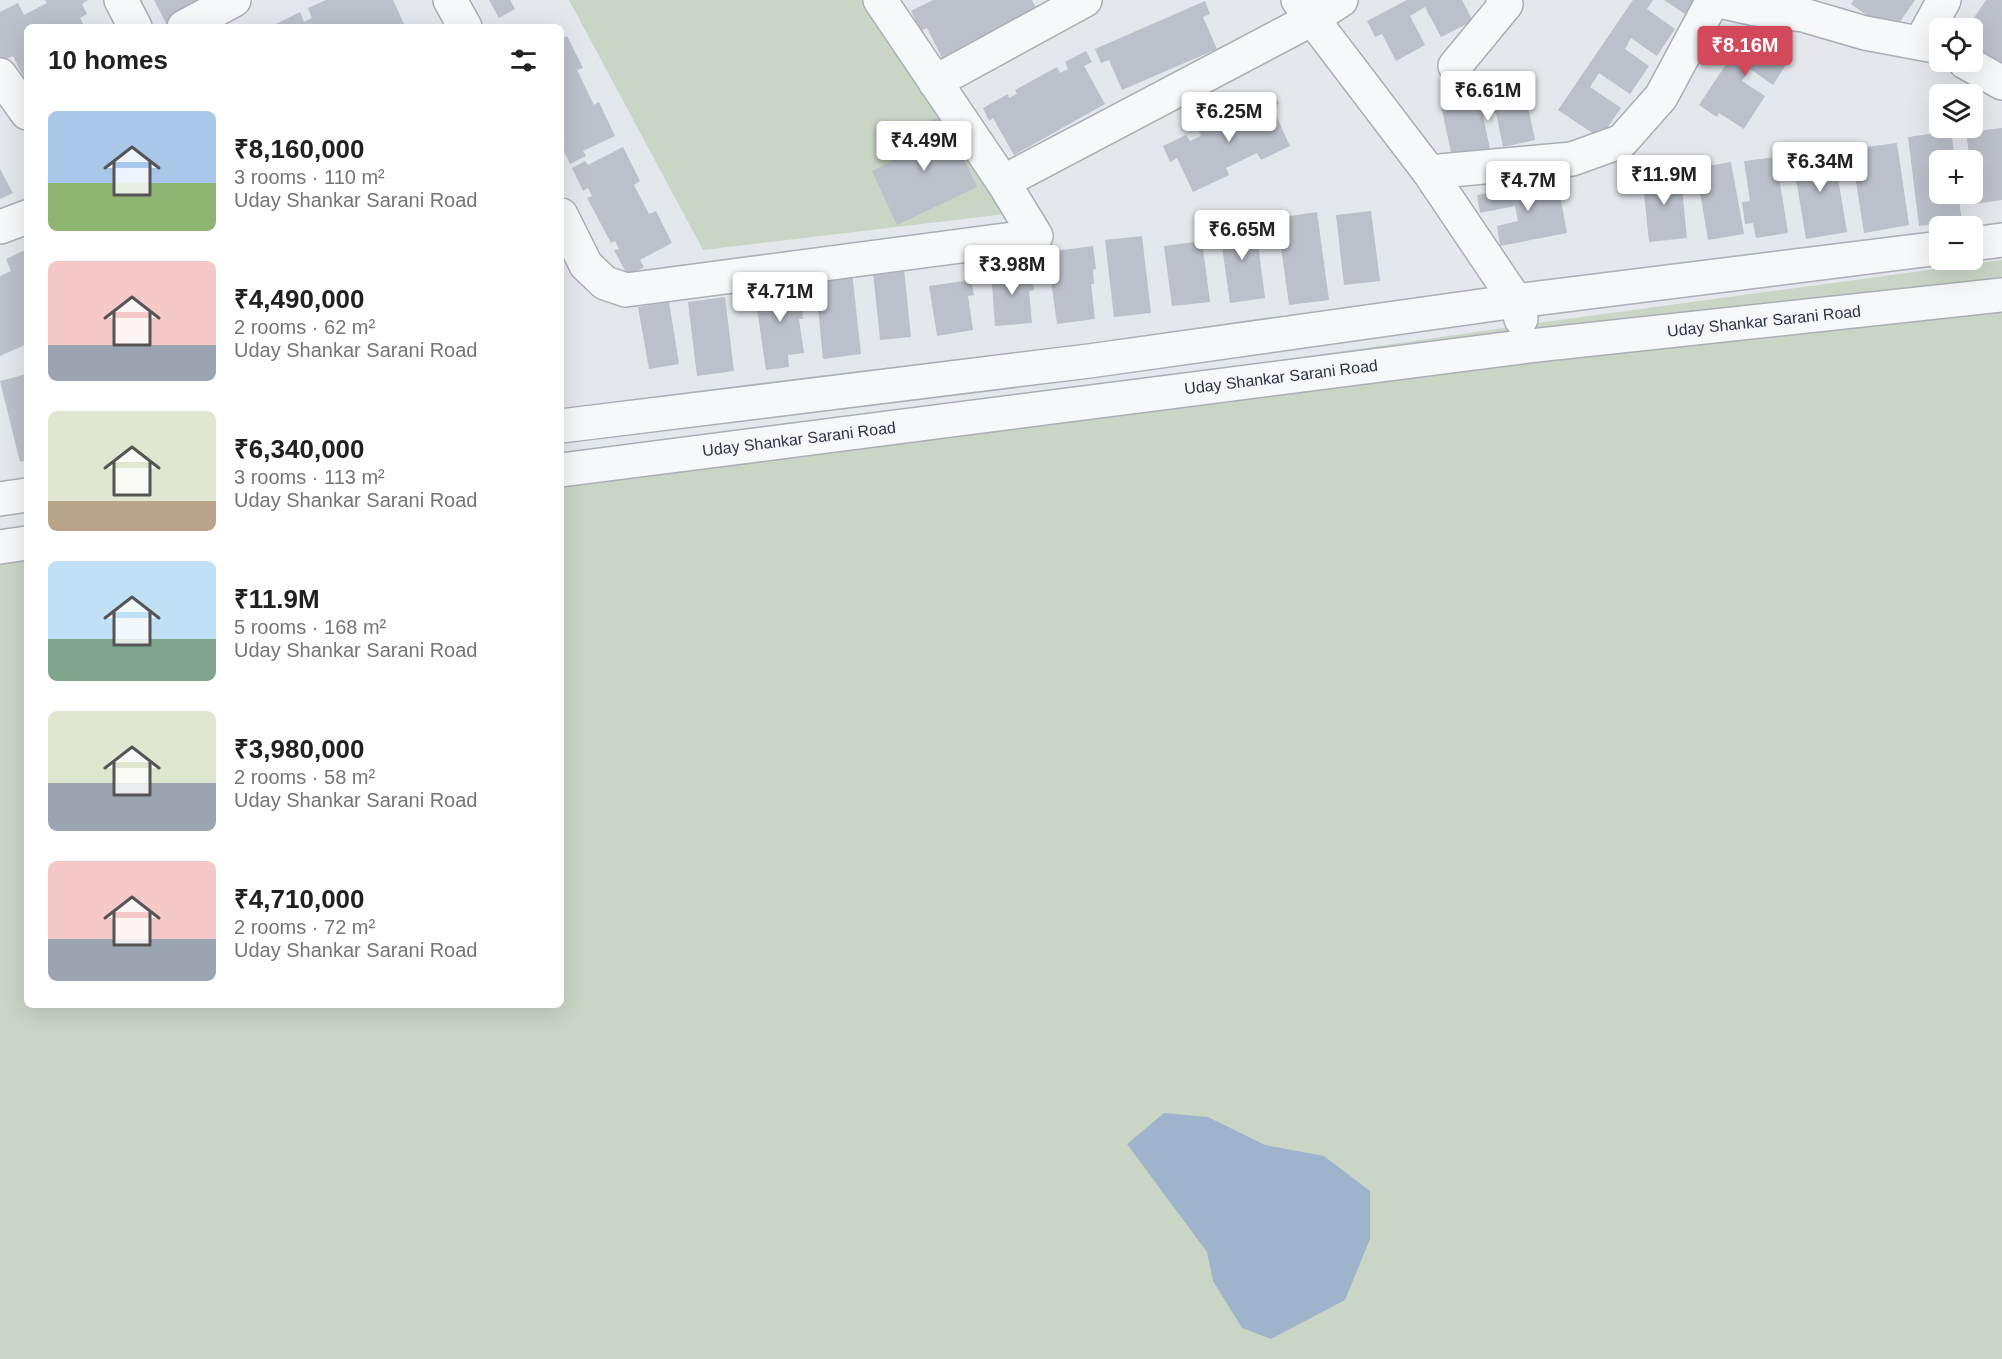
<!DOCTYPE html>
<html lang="en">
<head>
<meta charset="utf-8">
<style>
  body { margin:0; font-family:Arial,sans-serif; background:#f2f2f2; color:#202124; height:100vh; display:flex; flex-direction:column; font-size:22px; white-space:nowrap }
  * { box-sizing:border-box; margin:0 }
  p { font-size:20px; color:#757577 }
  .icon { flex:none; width:33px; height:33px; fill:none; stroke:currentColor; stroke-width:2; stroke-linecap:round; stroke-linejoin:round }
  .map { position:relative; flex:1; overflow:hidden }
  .panel { position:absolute; left:24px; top:24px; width:540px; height:984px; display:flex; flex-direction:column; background:#fff; border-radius:9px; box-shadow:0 6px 24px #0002 }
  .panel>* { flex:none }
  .buttons { position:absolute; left:1929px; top:18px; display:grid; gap:12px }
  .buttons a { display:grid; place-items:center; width:54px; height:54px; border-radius:9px; background:#fff; box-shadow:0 6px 24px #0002; font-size:30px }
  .price { position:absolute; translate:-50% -51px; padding:0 14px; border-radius:6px; background:#fff; color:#222; font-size:20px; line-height:39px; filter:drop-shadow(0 2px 3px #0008) }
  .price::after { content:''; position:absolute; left:50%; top:36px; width:18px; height:14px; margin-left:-9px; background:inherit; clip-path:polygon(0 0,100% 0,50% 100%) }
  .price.active { background:#d1495b; color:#fff }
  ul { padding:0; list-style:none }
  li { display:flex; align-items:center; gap:18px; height:150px; padding:0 24px }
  li span { display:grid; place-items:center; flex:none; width:168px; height:120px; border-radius:9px; color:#555 }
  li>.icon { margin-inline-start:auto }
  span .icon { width:72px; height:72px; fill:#fffc; stroke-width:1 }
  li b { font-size:26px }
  h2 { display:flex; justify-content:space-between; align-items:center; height:72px; padding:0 24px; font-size:26px }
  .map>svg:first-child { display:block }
</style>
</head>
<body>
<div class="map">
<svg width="2002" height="1359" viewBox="0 0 2002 1359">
  <rect width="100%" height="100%" fill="#e4e7ec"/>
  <g fill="#c9d6c5">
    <polygon points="569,0 873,0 1014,213 703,250"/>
    <polygon points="2002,260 2002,1359 0,1359 0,544 27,540 27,1005 561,1005 561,464 1545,322"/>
  </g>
  <polygon fill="#9fb4cc" points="1164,1113 1208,1117 1265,1145 1324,1156 1370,1191 1370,1239 1345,1300 1271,1339 1242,1328 1213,1281 1207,1252 1127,1144"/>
  <g fill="#bbc0ca">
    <polygon points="45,0 88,0 82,4 87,14 80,18 85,27 27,27 27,84 13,56 0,62 0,12 18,3 24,15 47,3"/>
    <polygon points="154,0 203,0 168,27"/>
    <polygon points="326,0 393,0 404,24 398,27 275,27 274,25 300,12 304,22 312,18 308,8"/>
    <polygon points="489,0 510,0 515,9 499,18"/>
    <polygon points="933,0 1032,0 1037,10 942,58 927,28 921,31 911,11"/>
    <polygon points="1407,0 1462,0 1473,21 1441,37 1425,7 1410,16 1425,45 1396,61 1382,34 1375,37 1367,21"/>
    <polygon points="1633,0 1653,0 1647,9 1675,29 1657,56 1631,38 1625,49 1649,66 1630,94 1599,73 1590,87 1621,108 1600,138 1558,110"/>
    <polygon points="1664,0 1695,0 1685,14"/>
    <polygon points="1854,0 1915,0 1892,33 1851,4"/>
    <polygon points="1986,0 2002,0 2002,69 1972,50 1972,28 1967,28"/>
    <polygon points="1205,1 1210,14 1203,17 1217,49 1122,90 1109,60 1101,63 1095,49"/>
    <polygon points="1754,22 1771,33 1767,39 1792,55 1773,85 1750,69 1742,81 1765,96 1744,129 1719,113 1717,117 1699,105"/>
    <polygon points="567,36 583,68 577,70 594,105 599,102 615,136 583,151 586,156 570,164 561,145 561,141 565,138 561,129 561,39"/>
    <polygon points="1086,51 1092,62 1084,66 1105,104 1014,155 993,118 989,121 983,108 1008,94 1009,98 1017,94 1015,90 1057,67 1060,73 1068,69 1065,62"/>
    <polygon points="1524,88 1535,140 1503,147 1496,113 1483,116 1490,149 1452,157 1441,105"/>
    <polygon points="1273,93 1279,104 1272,107 1290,146 1261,160 1257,153 1226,168 1229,175 1193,192 1177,158 1170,162 1163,146 1186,135 1190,141 1201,136 1198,129 1239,110 1243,117 1253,112 1249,105"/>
    <polygon points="943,115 977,187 897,225 872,171 905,155 896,137"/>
    <polygon points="2002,128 2002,200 1975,204 1972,160 1970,160 1966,132"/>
    <polygon points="1951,131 1955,160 1940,160 1940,194 1958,194 1962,221 1919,226 1908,137"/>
    <polygon points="1897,143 1909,225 1864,233 1851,149"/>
    <polygon points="623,147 640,181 634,185 649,214 656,211 672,243 640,260 644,267 628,276 614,250 619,249 615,241 611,243 587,198 592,196 588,188 583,191 572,168 585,161 588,165"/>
    <polygon points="1833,148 1847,232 1806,239 1792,155"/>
    <polygon points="1776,157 1788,233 1756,238 1753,223 1745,224 1742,202 1750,201 1744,161"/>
    <polygon points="1731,162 1744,234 1708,240 1696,168"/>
    <polygon points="0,169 13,193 0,199"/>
    <polygon points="1680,169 1687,238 1649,242 1642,173"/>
    <polygon points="1557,179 1567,233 1500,246 1497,226 1518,221 1515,206 1480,213 1477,195"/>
    <polygon points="1371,211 1380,281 1344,285 1336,215"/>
    <polygon points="1317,212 1329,300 1289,305 1277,218"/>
    <polygon points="1255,220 1265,298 1230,303 1219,225"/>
    <polygon points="1142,236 1151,313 1114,317 1105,240"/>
    <polygon points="1202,241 1210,302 1172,306 1164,246"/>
    <polygon points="1093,246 1096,269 1093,270 1094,284 1091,284 1095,319 1057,324 1047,252"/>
    <polygon points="27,249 27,344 0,356 0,276 11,271 6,259"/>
    <polygon points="1028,267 1028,275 1032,275 1034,290 1029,291 1032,323 995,326 991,270"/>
    <polygon points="904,269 911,337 880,340 873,272"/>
    <polygon points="852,272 861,354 823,359 815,276"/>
    <polygon points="971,280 974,295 968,296 973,330 937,336 929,286"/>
    <polygon points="800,282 803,319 799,319 804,353 788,355 789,367 766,370 754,289"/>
    <polygon points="725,297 734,371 697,376 688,302"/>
    <polygon points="669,302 679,364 649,369 638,307"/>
    <polygon points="27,374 27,460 20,462 0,381"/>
  </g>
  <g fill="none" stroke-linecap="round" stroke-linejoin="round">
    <g stroke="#a9aeb7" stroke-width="36">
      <g id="minor">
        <polyline points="121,0 135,27"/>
        <polyline points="450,0 465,27"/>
        <polyline points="1298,0 1429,172 1516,301 1521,319"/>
        <polyline points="1714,0 1755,9 1803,15 1865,33 1940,47"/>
        <polyline points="184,27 234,0"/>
        <polyline points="1921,42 1944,0"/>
        <polyline points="1965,62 2002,83"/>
        <polyline points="1455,66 1506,4 1503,0"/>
        <polyline points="0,75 27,113"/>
        <polyline points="935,82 1085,0"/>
        <polyline points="1429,172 1572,159 1622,141 1661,97 1713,0"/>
        <polyline points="1003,182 1312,19 1341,0"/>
        <polyline points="561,215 586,265 605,283 626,290 1036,236 1003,182 880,0"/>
        <polyline points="0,227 27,217"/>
        <polyline points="1972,244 2002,240"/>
        <polyline points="561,426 1089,361 1516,301 1940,248"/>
        <polyline points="561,470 1529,346 2002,295"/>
        <polyline points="0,499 27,495"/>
        <polyline points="0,547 27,543"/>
      </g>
    </g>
    <use href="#minor" stroke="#f7f8fa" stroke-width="33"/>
  </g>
  <g text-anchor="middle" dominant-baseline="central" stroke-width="5" stroke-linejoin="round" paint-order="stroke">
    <g font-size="16" fill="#2b3445" stroke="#f4f6f9">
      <text transform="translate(1764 321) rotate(-6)">Uday Shankar Sarani Road</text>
      <text transform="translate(1281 377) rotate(-7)">Uday Shankar Sarani Road</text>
      <text transform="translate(799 439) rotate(-7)">Uday Shankar Sarani Road</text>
    </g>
  </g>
</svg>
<div class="buttons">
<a><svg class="icon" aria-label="locate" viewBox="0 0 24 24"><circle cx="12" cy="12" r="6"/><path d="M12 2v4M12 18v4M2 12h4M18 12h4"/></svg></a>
<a><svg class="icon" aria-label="layers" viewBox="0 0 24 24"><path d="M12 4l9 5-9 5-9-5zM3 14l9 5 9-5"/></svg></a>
<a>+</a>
<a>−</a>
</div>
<b class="price active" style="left:1745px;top:77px">₹8.16M</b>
<b class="price" style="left:1488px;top:122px">₹6.61M</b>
<b class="price" style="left:1229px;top:143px">₹6.25M</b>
<b class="price" style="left:924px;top:172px">₹4.49M</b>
<b class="price" style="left:1820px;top:193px">₹6.34M</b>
<b class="price" style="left:1664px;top:206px">₹11.9M</b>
<b class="price" style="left:1528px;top:212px">₹4.7M</b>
<b class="price" style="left:1242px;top:261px">₹6.65M</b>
<b class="price" style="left:1012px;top:296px">₹3.98M</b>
<b class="price" style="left:780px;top:323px">₹4.71M</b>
<section class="panel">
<h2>10 homes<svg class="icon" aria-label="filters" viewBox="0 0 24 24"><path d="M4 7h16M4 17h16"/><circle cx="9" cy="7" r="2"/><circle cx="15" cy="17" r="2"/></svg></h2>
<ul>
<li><span style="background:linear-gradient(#a9c7e8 60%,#8fb573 0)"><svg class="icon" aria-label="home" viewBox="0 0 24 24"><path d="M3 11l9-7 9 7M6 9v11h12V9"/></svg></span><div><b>₹8,160,000</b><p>3 rooms · 110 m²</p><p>Uday Shankar Sarani Road</p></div></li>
<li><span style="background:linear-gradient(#f6c9c9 70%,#9aa5b1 0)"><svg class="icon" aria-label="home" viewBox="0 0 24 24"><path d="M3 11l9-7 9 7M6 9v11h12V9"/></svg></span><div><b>₹4,490,000</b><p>2 rooms · 62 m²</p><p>Uday Shankar Sarani Road</p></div></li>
<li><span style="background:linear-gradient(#dfe7d0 75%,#b9a48a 0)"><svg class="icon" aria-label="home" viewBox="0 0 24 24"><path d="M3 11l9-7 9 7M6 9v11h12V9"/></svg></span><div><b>₹6,340,000</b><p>3 rooms · 113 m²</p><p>Uday Shankar Sarani Road</p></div></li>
<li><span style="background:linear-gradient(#bfe0f5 65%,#7fa58c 0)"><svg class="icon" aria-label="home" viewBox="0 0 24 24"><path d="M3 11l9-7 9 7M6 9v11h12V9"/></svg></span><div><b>₹11.9M</b><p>5 rooms · 168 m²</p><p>Uday Shankar Sarani Road</p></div></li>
<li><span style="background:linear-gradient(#dfe7d0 60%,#9aa5b1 0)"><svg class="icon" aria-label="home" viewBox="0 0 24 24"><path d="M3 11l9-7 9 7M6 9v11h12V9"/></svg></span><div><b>₹3,980,000</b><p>2 rooms · 58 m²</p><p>Uday Shankar Sarani Road</p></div></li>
<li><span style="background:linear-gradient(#f6c9c9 65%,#9aa5b1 0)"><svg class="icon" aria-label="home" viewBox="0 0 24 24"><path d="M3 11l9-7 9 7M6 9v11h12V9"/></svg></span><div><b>₹4,710,000</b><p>2 rooms · 72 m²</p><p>Uday Shankar Sarani Road</p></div></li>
</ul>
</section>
</div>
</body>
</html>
